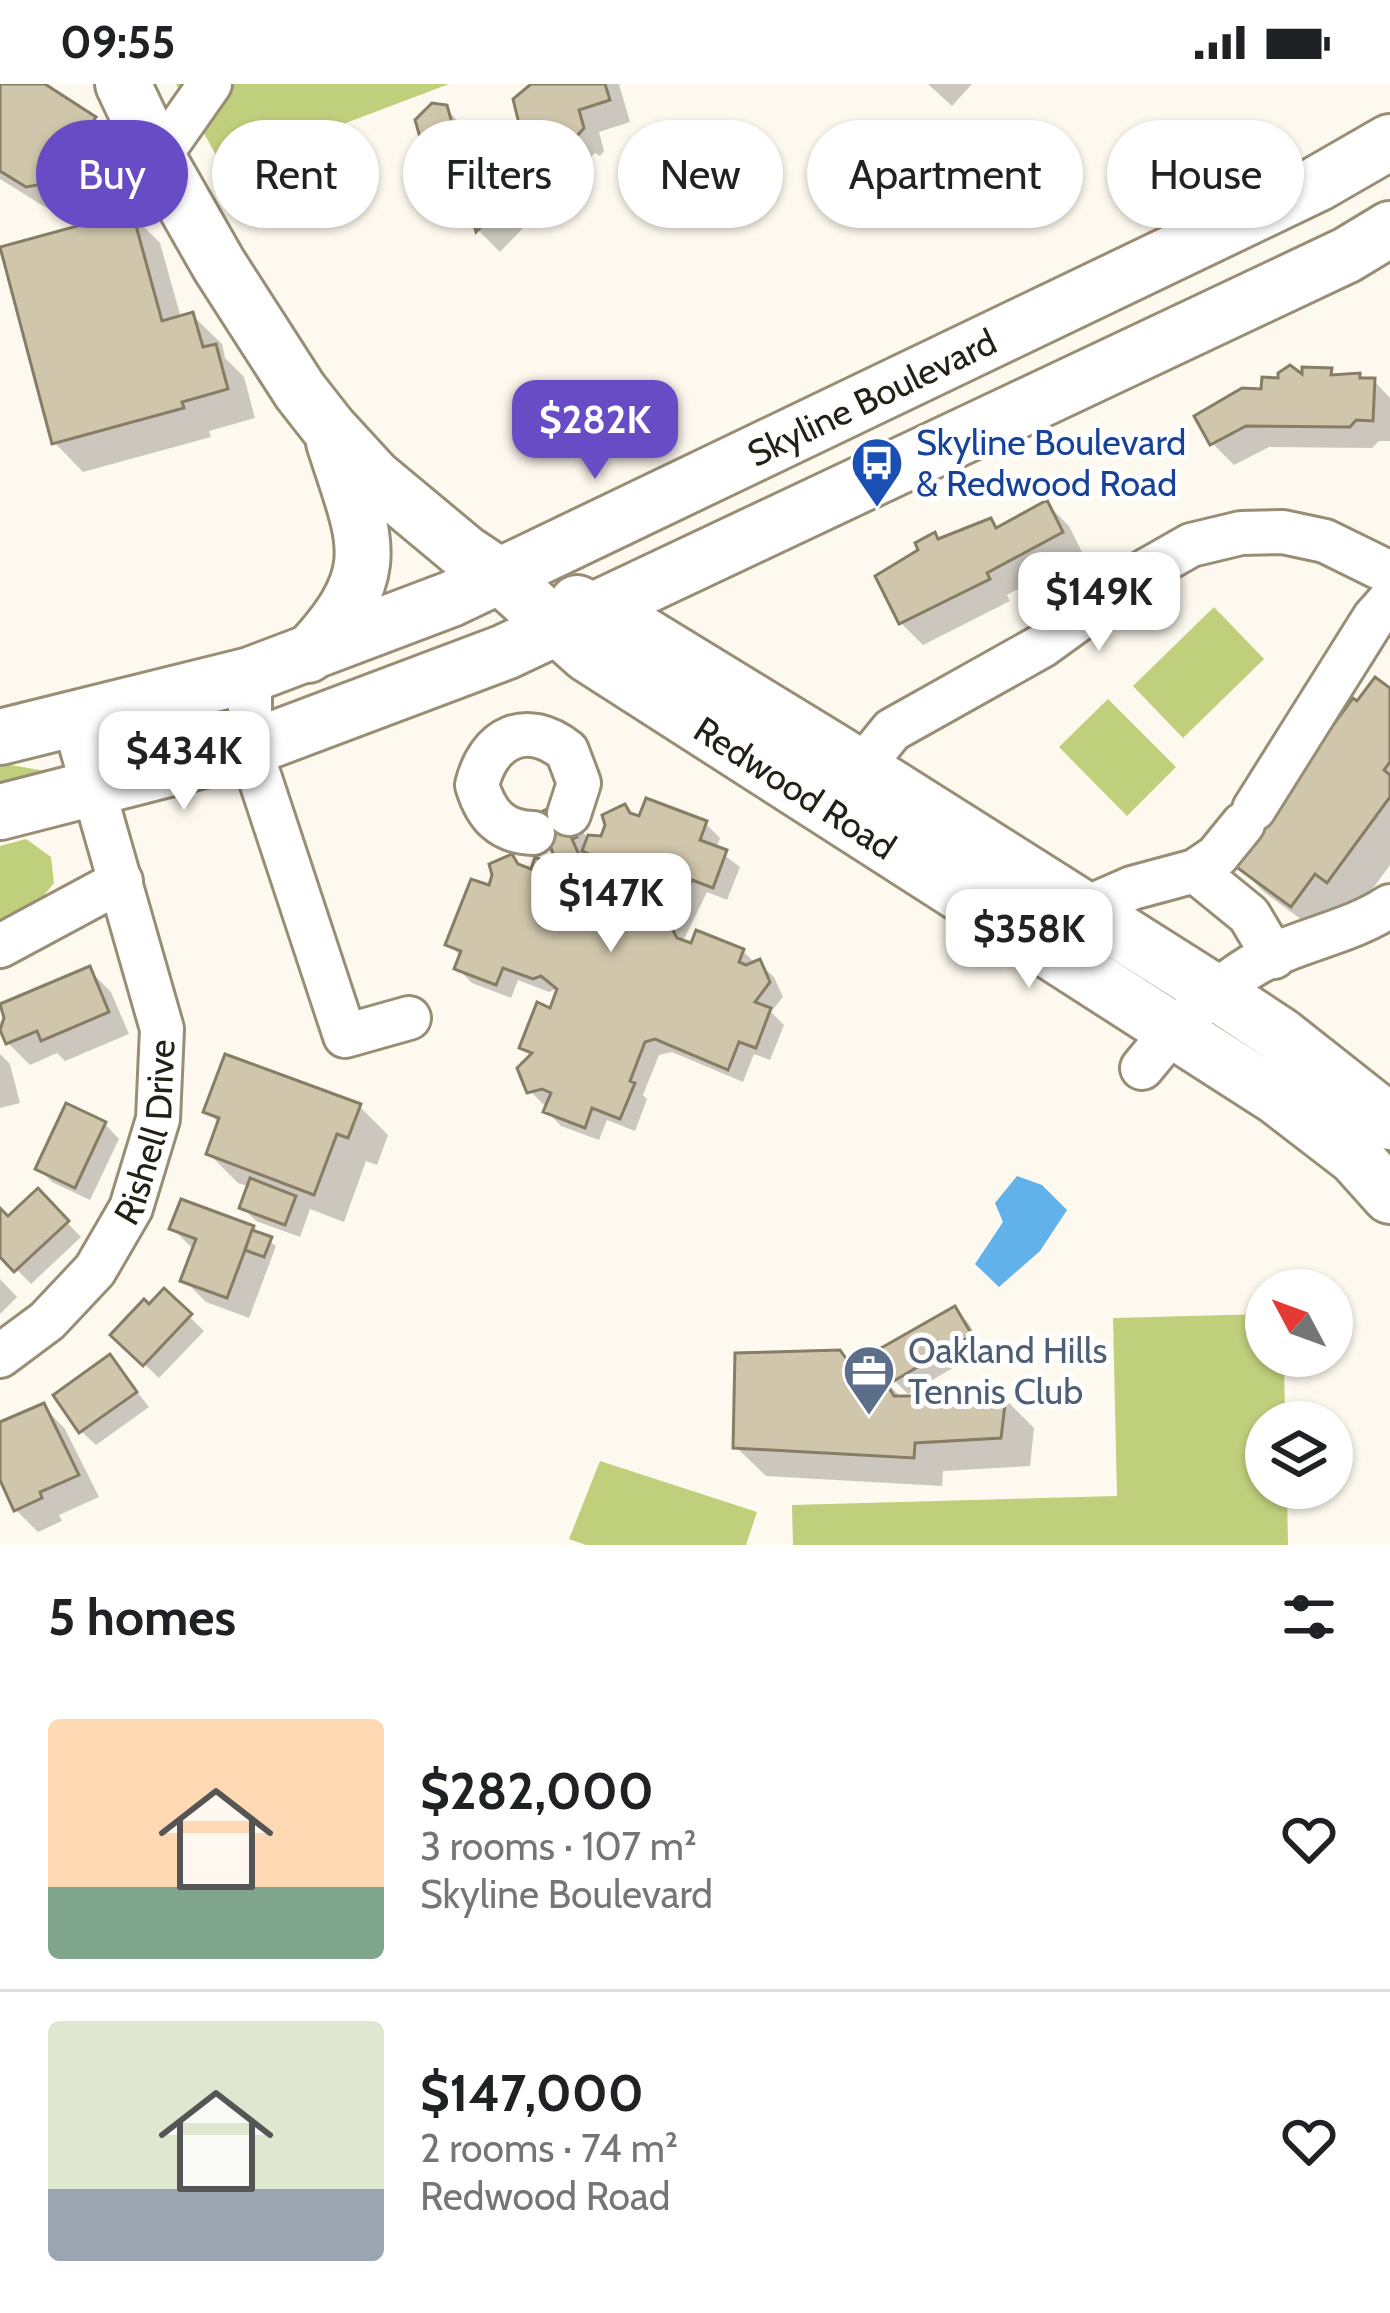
<!DOCTYPE html>
<html lang="en">
<head>
<meta charset="utf-8">
<style>
  body { margin:0; font-family:Cabin,sans-serif; background:#f6f6f6; color:#202124; height:100vh; display:flex; flex-direction:column; font-size:45px; white-space:nowrap }
  * { box-sizing:border-box; margin:0 }
  p { font-size:39px; color:#757577 }
  .icon { flex:none; width:66px; height:66px; fill:none; stroke:currentColor; stroke-width:2; stroke-linecap:round; stroke-linejoin:round }
  .map { position:relative; height:1461px; overflow:hidden }
  .sheet { display:flex; flex-direction:column; background:#fff; flex:1 }
  .sheet>* { flex:none }
  .guide { position:absolute; left:36px; top:36px; width:1320px; height:108px; display:flex; gap:24px }
  .needle { width:78px; rotate:311deg }
  .tools { position:absolute; left:1245px; top:1185px; display:grid; gap:24px }
  .tools a { display:grid; place-items:center; width:108px; height:108px; border-radius:50%; background:#fff; box-shadow:0 3px 9px #0004; font-size:60px }
  .price { position:absolute; translate:-50% -102px; padding:0 27px; border-radius:24px; background:#fff; color:#222; font-size:39px; line-height:78px; filter:drop-shadow(0 3px 6px #0008) }
  .price::after { content:''; position:absolute; left:50%; top:72px; width:36px; height:27px; margin-left:-18px; background:inherit; clip-path:polygon(0 0,100% 0,50% 100%) }
  .price.selected { background:#684cc5; color:#fff }
  ul { padding:0; list-style:none }
  li { display:flex; align-items:center; gap:36px; height:300px; padding:0 48px }
  li+li { border-top:3px solid #e0e0e0 }
  li span { display:grid; place-items:center; flex:none; width:336px; height:240px; border-radius:12px; color:#555 }
  li>.icon { margin-inline-start:auto }
  span .icon { width:144px; height:144px; fill:#fffc; stroke-width:1 }
  li b { font-size:51px }
  h2 { display:flex; justify-content:space-between; align-items:center; height:144px; padding:0 48px; font-size:51px }
  .pill { padding:0 42px; border-radius:54px; background:#fff; box-shadow:0 3px 9px #0004; font-size:42px; line-height:108px }
  .pill.selected { background:#684cc5; color:#fff }
  .status { display:flex; justify-content:space-between; align-items:center; height:84px; padding:0 60px; background:#fff; direction:ltr }
  .status svg { height:33px; fill:currentColor }
  .map>svg:first-child { display:block }
</style>
</head>
<body>
<div class="status"><b>09:55</b><svg viewBox="0 0 49 12"><path d="M0 12V9h3v3zM5 12V6h3v6zM10 12V3h3v9zM15 12V0h3v12zM26 1h20v11H26zM47 4h2v5h-2z"/></svg></div>
<div class="map">
<svg width="1390" height="1461" viewBox="0 0 1390 1461">
  <rect width="100%" height="100%" fill="#fef9ee"/>
  <g fill="#c0cf7c">
    <polygon points="176,0 449,0 224,85"/>
    <polygon points="1214,523 1264,575 1183,654 1133,602"/>
    <polygon points="1108,615 1176,683 1127,732 1059,663"/>
    <polygon points="0,679 62,690 0,707"/>
    <polygon points="26,755 51,773 54,799 32,826 0,839 0,762"/>
    <polygon points="1266,1230 1266,1272 1284,1272 1285,1338 1266,1338 1266,1404 1287,1404 1288,1461 793,1461 792,1421 1117,1412 1113,1234"/>
    <polygon points="600,1377 757,1428 746,1461 586,1461 569,1455"/>
  </g>
  <polygon fill="#61b2ea" points="1017,1092 1042,1101 1067,1126 1040,1167 999,1203 975,1180 1003,1138 995,1119"/>
  <g fill="#0003" fill-rule="evenodd">
    <polygon points="0,0 39,0 94,35 124,64 84,126 58,131 0,95"/>
    <path d="M536,0h83l11,38 -31,10 5,19 -4,5 -5,-3 -95,99 -21,-21 -5,-18 -13,-3 -23,-23 7,-79 23,23 9,33 19,5 30,-32zM580,36l4,4 -39,40 -3,-5z"/>
    <polygon points="928,0 972,0 952,22"/>
    <polygon points="131,130 160,159 181,234 192,231 222,260 225,274 244,293 255,334 209,347 211,353 83,388 54,358"/>
    <polygon points="1330,287 1336,293 1359,292 1374,297 1390,314 1390,357 1379,357 1372,364 1269,363 1234,381 1212,359 1263,309"/>
    <polygon points="1047,420 1069,442 1083,470 1007,511 1010,517 923,561 901,539 941,458 990,437 998,446"/>
    <polygon points="1390,607 1390,781 1357,826 1346,817 1321,850 1264,808 1235,779"/>
    <polygon points="634,733 706,740 720,754 716,765 740,783 727,816 707,808 683,857 743,867 756,880 759,879 774,893 783,913 771,928 784,941 770,976 754,970 743,998 672,968 659,971 643,1011 647,1015 635,1047 607,1036 599,1056 561,1042 547,1027 549,1021 545,1022 530,1007 532,973 523,963 552,928 561,903 549,908 518,896 511,914 472,899 458,885 462,874 449,860 490,805 523,785 533,789 550,782 565,798 558,775 548,765 576,736 587,754 603,755"/>
    <polygon points="89,886 111,908 129,950 65,977 57,969 30,981 8,959 0,938"/>
    <polygon points="0,970 10,980 20,1019 0,1024"/>
    <polygon points="359,1022 388,1051 377,1081 366,1077 344,1138 310,1125 300,1153 256,1137 242,1123 250,1103 238,1099 209,1070 220,1040 207,1027"/>
    <polygon points="105,1040 119,1055 90,1116 52,1098 38,1084"/>
    <polygon points="38,1108 81,1153 31,1200 0,1168 0,1128 8,1136"/>
    <polygon points="173,1145 252,1145 276,1162 249,1234 206,1218 184,1196 195,1167"/>
    <polygon points="0,1195 17,1213 0,1230"/>
    <polygon points="164,1208 204,1247 159,1294 114,1251"/>
    <polygon points="955,1225 969,1240 984,1266 908,1310 894,1296"/>
    <polygon points="839,1269 860,1289 876,1288 902,1314 1005,1315 1034,1344 1030,1382 943,1387 942,1402 766,1392 736,1363"/>
    <polygon points="110,1274 149,1323 96,1361 81,1347"/>
    <polygon points="43,1322 65,1345 99,1413 59,1431 62,1437 38,1448 16,1426 0,1389 0,1342"/>
  </g>
  <g fill="#d0c6ac" stroke="#877d65" stroke-width="3">
    <polygon points="0,0 45,0 96,33 55,98 26,103 0,87"/>
    <polygon points="531,0 605,0 610,16 579,26 584,44 577,52 571,49 476,148 466,112 435,105 415,36 432,19 447,21 461,72 495,81 522,52 513,15"/>
    <polygon points="132,127 162,237 193,228 203,263 216,260 228,305 182,318 184,324 52,360 0,163"/>
    <polygon points="1290,281 1302,290 1302,283 1332,284 1331,291 1360,289 1360,294 1375,294 1373,337 1356,336 1350,343 1246,342 1210,361 1194,332 1242,304 1261,305 1262,293 1278,294 1278,289"/>
    <polygon points="1047,416 1063,448 987,489 990,495 899,540 875,492 918,466 915,459 935,448 938,455 991,434 996,444"/>
    <polygon points="1375,593 1390,604 1390,678 1384,686 1390,691 1390,713 1327,799 1315,790 1291,823 1231,779 1353,614 1357,617"/>
    <polygon points="646,714 707,737 700,756 727,766 713,804 692,796 670,841 677,854 691,859 696,846 744,865 739,878 746,881 760,875 770,898 755,918 771,924 756,964 739,958 728,986 655,955 645,958 630,997 635,999 620,1035 592,1024 585,1044 543,1028 551,1009 542,1005 527,1009 517,984 532,969 519,964 537,918 550,924 557,905 541,892 533,895 503,884 496,901 454,885 461,867 445,861 471,795 489,801 492,791 489,780 512,770 518,780 531,785 535,773 552,780 549,786 560,790 551,764 545,767 534,753 530,733 562,718 573,736 577,753 572,755 584,782 589,770 582,767 588,751 601,752 605,741 602,731 625,720 630,729 639,732"/>
    <polygon points="90,882 109,928 41,957 37,947 6,960 0,946 4,934 0,920"/>
    <polygon points="225,970 361,1020 348,1054 337,1050 314,1111 206,1070 219,1034 203,1028"/>
    <polygon points="66,1019 106,1038 75,1104 35,1085"/>
    <polygon points="250,1094 296,1112 285,1141 239,1124"/>
    <polygon points="38,1104 69,1137 14,1188 0,1173 0,1124 8,1132"/>
    <polygon points="181,1115 254,1142 227,1214 180,1197 196,1155 169,1145"/>
    <polygon points="252,1146 272,1153 264,1173 245,1166"/>
    <polygon points="164,1204 192,1230 143,1282 110,1251 144,1215 149,1220"/>
    <polygon points="955,1222 972,1251 892,1298 874,1268"/>
    <polygon points="840,1266 855,1287 877,1285 894,1312 1006,1312 1001,1354 915,1359 914,1374 733,1364 735,1269"/>
    <polygon points="110,1270 137,1308 79,1349 53,1311"/>
    <polygon points="44,1319 79,1391 40,1408 42,1414 14,1427 0,1396 0,1338"/>
  </g>
  <g fill="none" stroke-linecap="round" stroke-linejoin="round">
    <g stroke="#988d75" stroke-width="48">
      <g id="minor">
        <polyline points="158,74 210,0"/>
        <polyline points="250,591 250,664 345,952 409,934"/>
        <polyline points="844,705 892,646 1042,562 1147,486 1191,461 1241,449 1283,448 1325,457 1390,489"/>
        <polyline points="1254,725 1374,534 1390,516"/>
        <path d="M533,749c-32,-1 -47,-18 -56,-48 12,-48 49,-66 90,-34l12,32 -10,31"/>
        <polyline points="1195,787 1249,831 1274,873"/>
        <polyline points="1084,825 1132,804 1195,787 1217,772 1243,740"/>
        <polyline points="0,862 121,797"/>
        <path d="M1142,984c31,-39 68,-76 110,-102 43,-26 96,-32 138,-60"/>
        <path id="s1" d="M0,1272l47,-35 48,-51 36,-62 27,-89 4,-90 -88,-308"/>
      </g>
    </g>
    <g stroke="#988d75" stroke-width="60">
      <g id="major">
        <path id="s2" d="M123,0l35,74 61,107 81,126 29,37 45,49 90,75 37,25 86,77 690,443 78,60 35,39"/>
        <polyline points="577,519 636,546 837,669 1218,910 1280,951 1390,1038"/>
        <path d="M308,571c79,-84 58,-113 26,-213"/>
        <path id="s3" d="M0,653l250,-62 201,-76 866,-415 73,-42"/>
        <polyline points="0,728 250,664 505,568 1347,171 1390,145"/>
      </g>
    </g>
    <use href="#minor" stroke="#fff" stroke-width="42"/>
    <use href="#major" stroke="#fff" stroke-width="54"/>
  </g>
  <defs>
    <g id="bus-pin" transform="scale(2.7)"><path d="M0 17L-7.5 6A9.5 9.5 0 1 1 7.5 6Z" fill="#1a4fb4" stroke="#fff"/><path d="M-5-6H5V4H4V6H2V4H-2V6H-4V4H-5ZM-3.5-4V0h7V-4ZM-3.5 1.2v1.5H-2V1.2ZM2 1.2v1.5H3.5V1.2Z" fill="#fff"/></g>
    <g id="office-pin" transform="scale(2.7)"><path d="M0 17L-7.5 6A9.5 9.5 0 1 1 7.5 6Z" fill="#5c6f8a" stroke="#fff"/><path d="M-6-3h4V-5.5h4V-3h4V5H-6ZM-1-4.5V-3h2v-1.5ZM-6 0V1H6V0Z" fill="#fff"/></g>
  </defs>
  <g fill-rule="evenodd">
    <use href="#bus-pin" x="877" y="379"/>
    <use href="#office-pin" x="869" y="1287"/>
  </g>
  <g text-anchor="middle" dominant-baseline="central" stroke-width="10" stroke-linejoin="round" paint-order="stroke">
    <g font-size="36" fill="#242016" stroke="#fff">
      <text stroke="none"><textPath href="#s3" startOffset="939">Skyline Boulevard</textPath></text>
      <text stroke="none"><textPath href="#s2" startOffset="993">Redwood Road</textPath></text>
      <text stroke="none"><textPath href="#s1" startOffset="279">Rishell Drive</textPath></text>
    </g>
    <g font-size="36" fill="#164399" stroke="#fff" text-anchor="start">
      <text x="916" y="358">Skyline Boulevard<tspan x="916" dy="41">&amp; Redwood Road</tspan></text>
    </g>
    <g font-size="36" fill="#4e5e75" stroke="#fff" text-anchor="start">
      <text x="908" y="1266">Oakland Hills<tspan x="908" dy="41">Tennis Club</tspan></text>
    </g>
  </g>
</svg>
<div class="tools">
<a><svg class="needle" viewBox="-14 -14 28 28"><path d="M0-13l5 13h-10z" fill="#e53935"/><path d="M0 13l5-13h-10z" fill="#757577"/></svg></a>
<a><svg class="icon" aria-label="layers" viewBox="0 0 24 24"><path d="M12 4l9 5-9 5-9-5zM3 14l9 5 9-5"/></svg></a>
</div>
<b class="price selected" style="left:595px;top:398px">$282K</b>
<b class="price" style="left:1099px;top:570px">$149K</b>
<b class="price" style="left:184px;top:729px">$434K</b>
<b class="price" style="left:611px;top:871px">$147K</b>
<b class="price" style="left:1029px;top:907px">$358K</b>
<div class="guide">
<a class="pill selected">Buy</a>
<a class="pill">Rent</a>
<a class="pill">Filters</a>
<a class="pill">New</a>
<a class="pill">Apartment</a>
<a class="pill">House</a>
</div>
</div>
<section class="sheet">
<h2>5 homes<svg class="icon" aria-label="filters" viewBox="0 0 24 24"><path d="M4 7h16M4 17h16"/><circle cx="9" cy="7" r="2"/><circle cx="15" cy="17" r="2"/></svg></h2>
<ul>
<li><span style="background:linear-gradient(#ffd9b3 70%,#7fa58c 0)"><svg class="icon" aria-label="home" viewBox="0 0 24 24"><path d="M3 11l9-7 9 7M6 9v11h12V9"/></svg></span><div><b>$282,000</b><p>3 rooms · 107 m²</p><p>Skyline Boulevard</p></div><svg class="icon" aria-label="heart" viewBox="0 0 24 24"><path d="M12 20l-8-8c-3-5 5-10 8-4 3-6 11-1 8 4z"/></svg></li>
<li><span style="background:linear-gradient(#dfe7d0 70%,#9aa5b1 0)"><svg class="icon" aria-label="home" viewBox="0 0 24 24"><path d="M3 11l9-7 9 7M6 9v11h12V9"/></svg></span><div><b>$147,000</b><p>2 rooms · 74 m²</p><p>Redwood Road</p></div><svg class="icon" aria-label="heart" viewBox="0 0 24 24"><path d="M12 20l-8-8c-3-5 5-10 8-4 3-6 11-1 8 4z"/></svg></li>
</ul>
</section>
</body>
</html>
